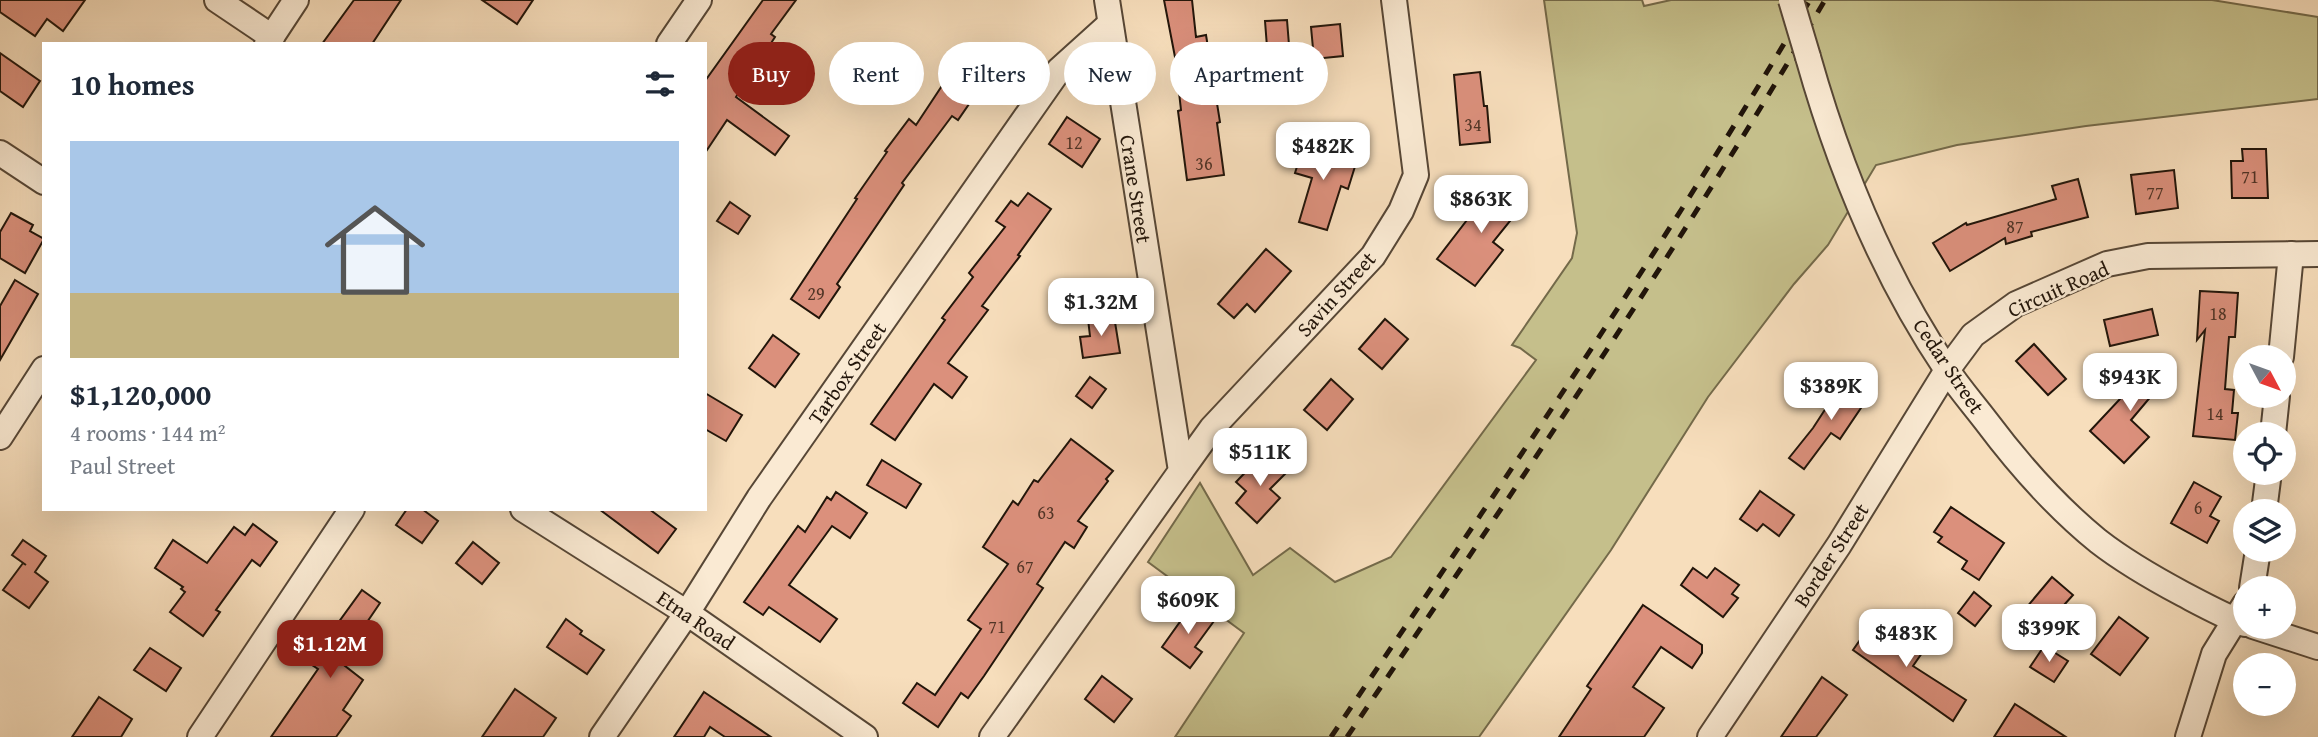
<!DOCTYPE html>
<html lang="en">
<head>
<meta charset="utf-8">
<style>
  body { margin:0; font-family:"Gentium Book Plus",serif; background:#f2f2f3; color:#1f2937; height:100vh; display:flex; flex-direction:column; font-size:26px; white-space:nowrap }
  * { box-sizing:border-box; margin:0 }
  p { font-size:23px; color:#747a83 }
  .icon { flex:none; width:38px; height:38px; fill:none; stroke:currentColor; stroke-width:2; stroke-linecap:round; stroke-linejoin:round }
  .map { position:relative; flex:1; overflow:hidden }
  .sheet { position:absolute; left:42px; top:42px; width:665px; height:469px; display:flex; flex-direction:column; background:#fff; border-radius:0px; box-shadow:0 7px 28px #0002 }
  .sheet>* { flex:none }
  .hud { position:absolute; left:728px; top:42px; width:665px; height:63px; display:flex; gap:14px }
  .needle { width:46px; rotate:131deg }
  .tools { position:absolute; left:2233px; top:345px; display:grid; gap:14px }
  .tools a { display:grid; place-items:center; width:63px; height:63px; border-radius:50%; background:#fff; box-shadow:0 7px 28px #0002; font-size:35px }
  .price { position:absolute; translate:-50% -60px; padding:0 16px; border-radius:14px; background:#fff; color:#222; font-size:23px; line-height:46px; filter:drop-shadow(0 2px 4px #0008) }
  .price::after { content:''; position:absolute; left:50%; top:42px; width:21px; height:16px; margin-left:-10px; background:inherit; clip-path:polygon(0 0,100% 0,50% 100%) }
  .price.selected { background:#8f2418; color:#fff }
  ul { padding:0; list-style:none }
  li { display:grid; align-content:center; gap:14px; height:371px; padding:0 28px }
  li span { display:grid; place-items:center; height:217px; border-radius:0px; color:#555 }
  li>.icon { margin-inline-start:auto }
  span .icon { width:126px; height:126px; fill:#fffc; stroke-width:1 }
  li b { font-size:30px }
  h2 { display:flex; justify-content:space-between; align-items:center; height:84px; padding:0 28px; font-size:30px }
  .pill { padding:0 24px; border-radius:32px; background:#fff; box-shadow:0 7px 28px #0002; font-size:24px; line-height:63px }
  .pill.selected { background:#8f2418; color:#fff }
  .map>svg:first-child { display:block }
</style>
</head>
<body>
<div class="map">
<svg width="2318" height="737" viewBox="0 0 2318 737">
  <rect width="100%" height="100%" fill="#f7debc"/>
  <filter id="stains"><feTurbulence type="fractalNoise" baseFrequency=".00286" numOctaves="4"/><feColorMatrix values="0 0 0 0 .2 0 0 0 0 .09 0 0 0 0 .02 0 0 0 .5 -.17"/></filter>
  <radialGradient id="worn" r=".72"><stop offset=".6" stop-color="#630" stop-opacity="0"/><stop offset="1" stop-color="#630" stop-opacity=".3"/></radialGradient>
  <polygon fill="#c5bf8b" stroke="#746a4a" stroke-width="2" points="1544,0 1642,0 1644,6 1671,0 2212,0 2318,17 2318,99 2086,126 1957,145 1876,165 1828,245 1794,284 1708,397 1611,550 1479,737 1175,737 1244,633 1148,562 1200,483 1253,575 1290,548 1335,582 1391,557 1536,360 1520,348 1512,345 1572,258 1577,233"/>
  <g fill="#db907c" stroke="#22150a" stroke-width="2">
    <polygon points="0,0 85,0 63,31 47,19 35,36 0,12"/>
    <polygon points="354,0 401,0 372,44 322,44"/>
    <polygon points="482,0 533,0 517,24"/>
    <polygon points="763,0 796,0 771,34 775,37 736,97 789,136 775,155 727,120 705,153 705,81"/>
    <polygon points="1164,0 1192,0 1196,37 1206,35 1220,122 1217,123 1224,175 1187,180 1178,111 1181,110 1175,57"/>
    <polygon points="1287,20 1289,45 1267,47 1265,21"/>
    <polygon points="1340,24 1343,56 1314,59 1311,27"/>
    <polygon points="969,49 979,56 983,49 1011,67 988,102 976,94 958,120 952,116 902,183 904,185 837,284 840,287 819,318 791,299 857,199 855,198 887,152 885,151 909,119 916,125 961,57 963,58"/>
    <polygon points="0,53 40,81 23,107 0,91"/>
    <polygon points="1480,72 1484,106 1487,106 1490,142 1460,145 1454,75"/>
    <polygon points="1067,117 1100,139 1082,167 1049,144"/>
    <polygon points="1315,141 1338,148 1336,154 1357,160 1348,189 1341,186 1327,230 1299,222 1312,178 1295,173 1304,144 1313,146"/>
    <polygon points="2242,149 2266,149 2268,198 2232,198 2231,161 2243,161"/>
    <polygon points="2174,170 2178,208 2136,214 2131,175"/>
    <polygon points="2078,179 2088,217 2031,232 2032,236 2006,244 2005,238 1950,271 1933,243 1966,223 1967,225 2056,199 2052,186"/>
    <polygon points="1497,181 1522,198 1507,219 1510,221 1493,242 1503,250 1475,286 1437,259"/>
    <polygon points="1028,193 1051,209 1018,255 1020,256 982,306 988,310 948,363 967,377 952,398 934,384 895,440 871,424 945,320 942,318 973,277 969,273 1005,227 996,221 1011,201 1018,206"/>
    <polygon points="730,202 750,216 738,234 717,221"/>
    <polygon points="11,213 33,225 30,231 44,239 25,273 0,258 0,232"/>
    <polygon points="1266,249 1291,271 1255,312 1247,304 1234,318 1218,304"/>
    <polygon points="15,280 38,294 0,360 0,306"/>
    <polygon points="2200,291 2238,293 2235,337 2229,337 2225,389 2234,390 2232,413 2238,413 2235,440 2193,436 2205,330 2197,340"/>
    <polygon points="2152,309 2158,335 2110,346 2104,320"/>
    <polygon points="1114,316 1120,353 1083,358 1080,337 1090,336 1088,319"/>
    <polygon points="1385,319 1408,339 1382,369 1359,349"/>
    <polygon points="773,335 799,354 775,387 749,368"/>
    <polygon points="2034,344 2066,379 2048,395 2016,361"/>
    <polygon points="2146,357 2169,375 2131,420 2149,437 2124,463 2090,431 2135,383 2129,379"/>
    <polygon points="1090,377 1106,389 1092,408 1076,396"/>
    <polygon points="1331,379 1353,399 1327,430 1304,410"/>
    <polygon points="1845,379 1869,396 1840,439 1831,433 1804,469 1789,458 1813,428"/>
    <polygon points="705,393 742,415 726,441 705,429"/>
    <polygon points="1071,439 1113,471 1106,479 1108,481 1078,521 1087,527 1074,548 1065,542 1037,584 1043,588 984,676 968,698 961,693 938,727 903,703 917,683 935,695 981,629 968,620 1008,564 983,547 1013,501 1018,505 1034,480 1038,482"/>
    <polygon points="1264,453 1286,473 1270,489 1280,498 1257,523 1236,503 1246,491 1236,482"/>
    <polygon points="882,460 921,484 906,508 867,485"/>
    <polygon points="2194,482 2221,497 2210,516 2219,521 2207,543 2171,523"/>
    <polygon points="1760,491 1794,515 1779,536 1763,524 1757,531 1740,519"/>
    <polygon points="836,492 867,513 850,538 832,526 789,585 837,619 820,642 769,607 763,615 744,602 798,526 805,532 827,497 831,500"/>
    <polygon points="1951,507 2004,543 1979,580 1962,569 1967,561 1938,542 1942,537 1934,532"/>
    <polygon points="407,509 422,509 438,521 422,543 396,525"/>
    <polygon points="599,509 649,509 676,529 658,553"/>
    <polygon points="253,524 277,542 260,566 252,560 216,610 220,612 203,636 170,612 185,592 181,589 183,587 155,568 173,540 207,563 234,527 245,535"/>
    <polygon points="23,540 46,556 35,572 48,582 29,608 3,590 23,563 26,565 12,555"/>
    <polygon points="473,542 499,563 482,584 456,563"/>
    <polygon points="1693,568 1707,578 1715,568 1739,585 1732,594 1738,598 1723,617 1681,585"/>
    <polygon points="2052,577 2073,595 2064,605 2067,608 2050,628 2026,608"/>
    <polygon points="362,590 380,603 340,662 363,680 343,710 351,716 336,737 271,737 318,669 309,663"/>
    <polygon points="1974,592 1991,606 1975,626 1958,613"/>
    <polygon points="1192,605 1214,621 1195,647 1202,652 1190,668 1162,647"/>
    <polygon points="1643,605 1702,645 1702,653 1692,668 1661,647 1633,687 1664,708 1644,737 1559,737 1591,689 1587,686"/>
    <polygon points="2119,617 2148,638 2120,675 2091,654"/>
    <polygon points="566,619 582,631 580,634 604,650 587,674 547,647"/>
    <polygon points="1874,620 1922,653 1913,666 1966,700 1953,721 1853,650"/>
    <polygon points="2044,646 2068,661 2054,682 2030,667"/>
    <polygon points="150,648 181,668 166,691 134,670"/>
    <polygon points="1102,676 1132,699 1114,722 1085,699"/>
    <polygon points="1822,677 1847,695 1816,737 1781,737"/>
    <polygon points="515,689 556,718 543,737 482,737"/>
    <polygon points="704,692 771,737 725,737 710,727 704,737 674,737"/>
    <polygon points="99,697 132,719 121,737 72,737"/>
    <polygon points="2015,704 2066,737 1994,737"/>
  </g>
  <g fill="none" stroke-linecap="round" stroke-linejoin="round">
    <g stroke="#574736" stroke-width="28">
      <g id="minor">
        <polyline points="217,0 272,37"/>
        <polyline points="267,44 296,0"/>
        <polyline points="669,44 699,0"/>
        <path d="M1808,57c31,110 75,218 139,313 12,18 26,34 39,51 33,44 69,85 112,120 27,21 55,37 85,53 21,11 41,22 62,30"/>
        <polyline points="0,153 44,182"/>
        <polyline points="2281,357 2291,254"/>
        <polyline points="2273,434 2277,396"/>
        <polyline points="0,437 44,369"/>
        <polyline points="1181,471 1212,428 1373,256 1401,211 1416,175 1394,0"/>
        <polyline points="523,509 687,613 865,737"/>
        <polyline points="2264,511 2269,472"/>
        <polyline points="2252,588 2258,550"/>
        <polyline points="2253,626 2318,647"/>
        <polyline points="200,737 352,509"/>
        <polyline points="602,737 687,613 759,498 1059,70 1110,24"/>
        <polyline points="992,737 1181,471 1107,0"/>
        <polyline points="1710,737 1839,545 1947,370 1973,335 2016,304 2107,264 2148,256 2318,254"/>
        <polyline points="2188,737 2214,654 2245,604"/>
      </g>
    </g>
    <use href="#minor" stroke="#faead3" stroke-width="24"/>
    <g stroke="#22150a" stroke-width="5" stroke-dasharray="12 12" stroke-linecap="butt">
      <path d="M1331,737c163,-243 330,-484 479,-737"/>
      <path d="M1347,737c164,-243 330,-484 478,-737"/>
    </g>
    <g stroke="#574736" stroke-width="28" stroke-linecap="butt">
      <polyline id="minor-bridge" points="1791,0 1808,57"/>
    </g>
    <use href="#minor-bridge" stroke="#faead3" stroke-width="24"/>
  </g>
  <g text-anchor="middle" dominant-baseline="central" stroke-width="5" stroke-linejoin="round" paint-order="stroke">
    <g font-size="18" fill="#503426">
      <text x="1473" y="124">34</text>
      <text x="1074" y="142">12</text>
      <text x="1204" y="163">36</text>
      <text x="2250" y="176">71</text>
      <text x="2155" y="192">77</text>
      <text x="2015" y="226">87</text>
      <text x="816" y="293">29</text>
      <text x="2218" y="313">18</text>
      <text x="2215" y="413">14</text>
      <text x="2198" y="507">6</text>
      <text x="1046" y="512">63</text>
      <text x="1025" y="566">67</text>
      <text x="997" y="626">71</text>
    </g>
    <g font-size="21" fill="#22150a" stroke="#faead3">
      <text transform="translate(1136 189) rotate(81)">Crane Street</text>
      <text transform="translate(2058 289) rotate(-24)">Circuit Road</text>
      <text transform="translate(1336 294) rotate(-48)">Savin Street</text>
      <text transform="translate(1949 366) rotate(56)">Cedar Street</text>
      <text transform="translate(847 373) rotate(-55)">Tarbox Street</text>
      <text transform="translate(1831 555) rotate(-57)">Border Street</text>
      <text transform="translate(696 620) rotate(34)">Etna Road</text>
    </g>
  </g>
  <rect width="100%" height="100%" filter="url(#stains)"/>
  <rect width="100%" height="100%" fill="url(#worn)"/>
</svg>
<div class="tools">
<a><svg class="needle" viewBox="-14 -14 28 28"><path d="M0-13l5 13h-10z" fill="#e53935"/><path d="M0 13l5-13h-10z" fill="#747a83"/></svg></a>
<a><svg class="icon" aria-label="locate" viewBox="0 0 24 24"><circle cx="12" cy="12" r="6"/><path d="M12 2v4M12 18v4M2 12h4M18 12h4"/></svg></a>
<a><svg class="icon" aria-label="layers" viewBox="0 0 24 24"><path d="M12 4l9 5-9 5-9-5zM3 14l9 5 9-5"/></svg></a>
<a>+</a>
<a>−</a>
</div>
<b class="price" style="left:1323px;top:182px">$482K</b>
<b class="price" style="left:1481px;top:235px">$863K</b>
<b class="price" style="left:1101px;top:338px">$1.32M</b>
<b class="price" style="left:2130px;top:413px">$943K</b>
<b class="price" style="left:1831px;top:422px">$389K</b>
<b class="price" style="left:1260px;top:488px">$511K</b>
<b class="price" style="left:1188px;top:636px">$609K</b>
<b class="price" style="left:2049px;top:664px">$399K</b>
<b class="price" style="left:1906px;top:669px">$483K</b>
<b class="price selected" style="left:330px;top:680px">$1.12M</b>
<div class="hud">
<a class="pill selected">Buy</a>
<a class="pill">Rent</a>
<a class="pill">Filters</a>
<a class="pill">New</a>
<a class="pill">Apartment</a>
</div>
<section class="sheet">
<h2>10 homes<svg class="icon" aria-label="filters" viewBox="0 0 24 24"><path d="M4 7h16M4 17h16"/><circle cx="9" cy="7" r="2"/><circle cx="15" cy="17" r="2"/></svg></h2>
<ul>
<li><span style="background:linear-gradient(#a9c7e8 70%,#c2b280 0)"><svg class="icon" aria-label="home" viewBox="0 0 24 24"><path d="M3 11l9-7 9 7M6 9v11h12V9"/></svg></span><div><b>$1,120,000</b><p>4 rooms · 144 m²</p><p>Paul Street</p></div></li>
</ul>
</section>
</div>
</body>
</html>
